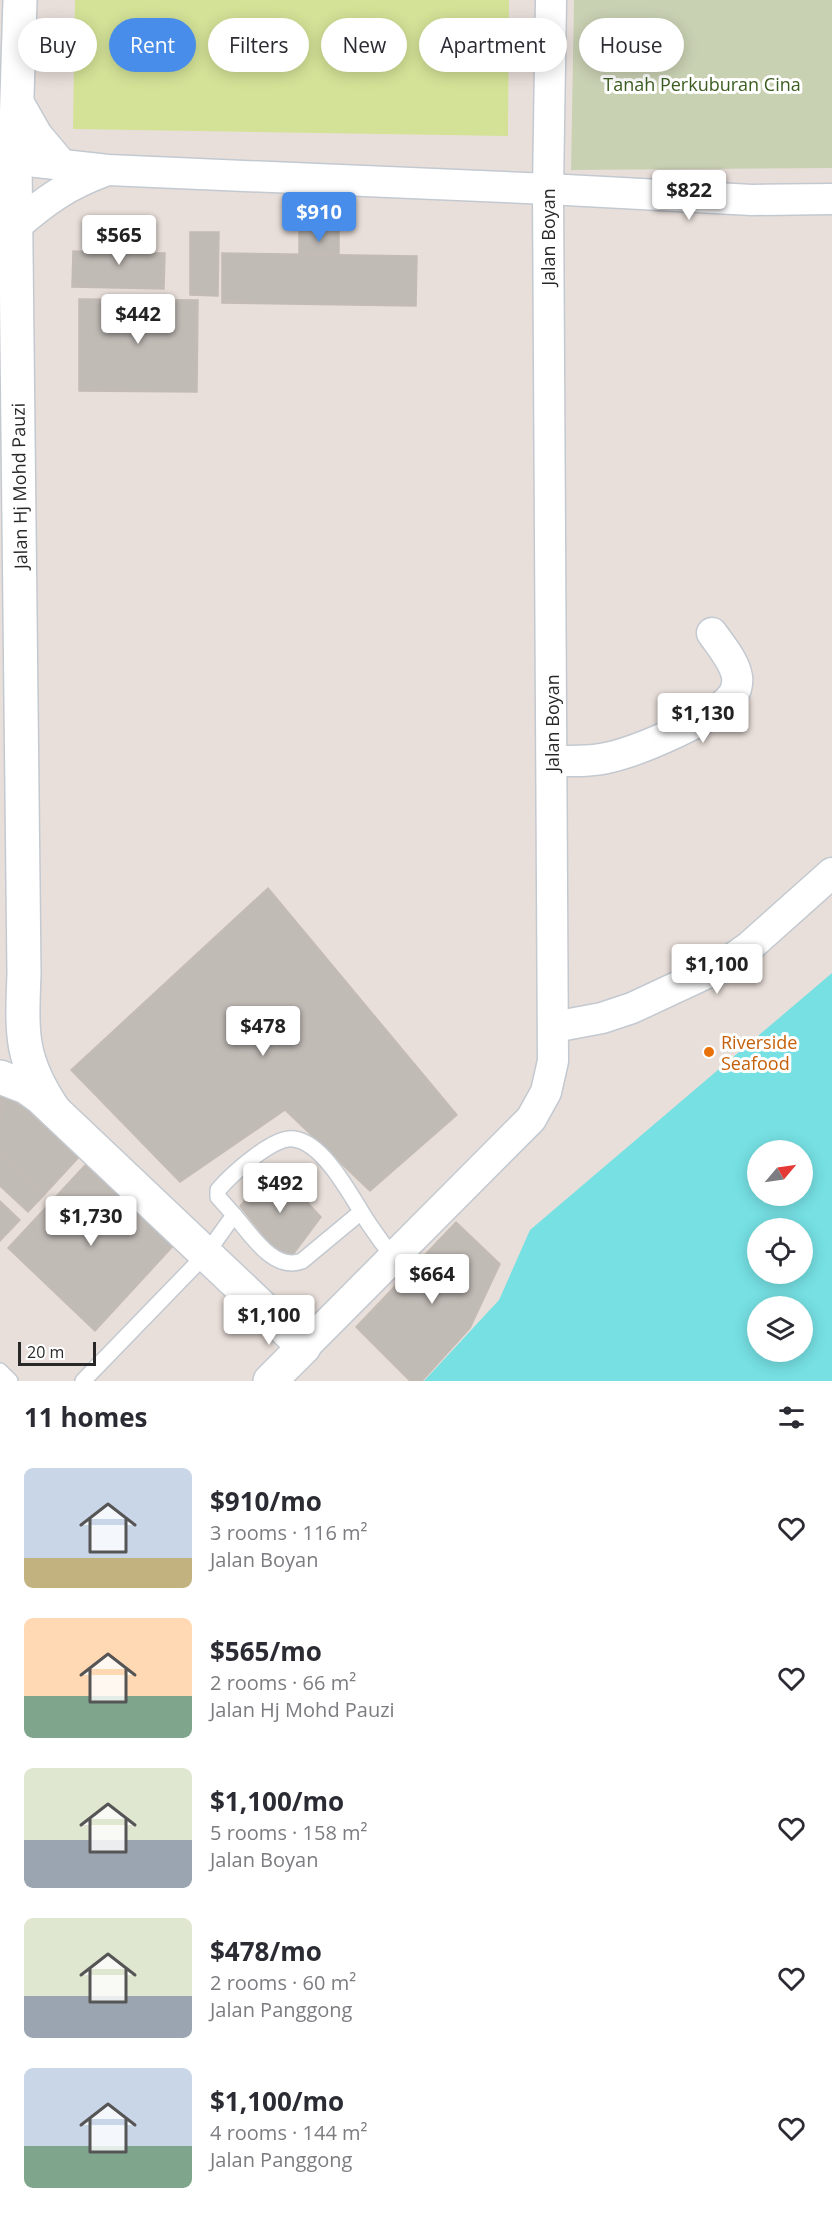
<!DOCTYPE html>
<html lang="en">
<head>
<meta charset="utf-8">
<style>
  body { margin:0; font-family:"Open Sans",sans-serif; background:#f2f2f3; color:#2b2b33; height:100vh; display:flex; flex-direction:column; font-size:22px; white-space:nowrap }
  * { box-sizing:border-box; margin:0 }
  p { font-size:20px; color:#7c7c81 }
  .icon { flex:none; width:33px; height:33px; fill:none; stroke:currentColor; stroke-width:2; stroke-linecap:round; stroke-linejoin:round }
  .map { position:relative; height:1381px; overflow:hidden }
  .panel { display:flex; flex-direction:column; background:#fff; flex:1 }
  .panel>* { flex:none }
  .guide { position:absolute; left:18px; top:18px; width:796px; height:54px; display:flex; gap:12px }
  .needle { width:39px; rotate:61deg }
  .controls { position:absolute; left:747px; top:1140px; display:grid; gap:12px }
  .controls a { display:grid; place-items:center; width:66px; height:66px; border-radius:50%; background:#fff; box-shadow:0 3px 15px #0003; font-size:30px }
  .scale { position:absolute; left:18px; bottom:15px; width:78px; box-sizing:border-box; padding-left:6px; border:3px solid #282828; border-top:0; font-size:16px; line-height:21px; white-space:nowrap; color:#282828; -webkit-text-stroke:4px #fff; paint-order:stroke }
  .price { position:absolute; translate:-50% -51px; padding:0 14px; border-radius:6px; background:#fff; color:#222; font-size:20px; line-height:39px; filter:drop-shadow(0 2px 3px #0008) }
  .price::after { content:''; position:absolute; left:50%; top:36px; width:18px; height:14px; margin-left:-9px; background:inherit; clip-path:polygon(0 0,100% 0,50% 100%) }
  .price.current { background:#478de9; color:#fff }
  ul { padding:0; list-style:none }
  li { display:flex; align-items:center; gap:18px; height:150px; padding:0 24px }
  li span { display:grid; place-items:center; flex:none; width:168px; height:120px; border-radius:9px; color:#555 }
  li>.icon { margin-inline-start:auto }
  span .icon { width:72px; height:72px; fill:#fffc; stroke-width:1 }
  li b { font-size:26px }
  h2 { display:flex; justify-content:space-between; align-items:center; height:72px; padding:0 24px; font-size:26px }
  .pill { padding:0 21px; border-radius:27px; background:#fff; box-shadow:0 3px 15px #0003; font-size:21px; line-height:54px }
  .pill.current { background:#478de9; color:#fff }
  .map>svg:first-child { display:block }
</style>
</head>
<body>
<div class="map">
<svg width="832" height="1381" viewBox="0 0 832 1381">
  <rect width="100%" height="100%" fill="#e9dfda"/>
  <polygon fill="#c9d1b3" points="574,0 832,0 832,168 571,170"/>
  <polygon fill="#d4e297" points="75,0 509,0 508,136 73,129"/>
  <path fill="#76e0e3" fill-rule="evenodd" d="M832,973v408h-408l75,-81 31,-70zM758,1150h44v46h-44zM758,1228h44v46h-44zM758,1306h44v46h-44z"/>
  <g fill="#c1bbb6" stroke="#c4bbb4" stroke-width="1.5">
    <polygon points="299,231 339,231 339,255 299,254"/>
    <polygon points="190,232 219,232 218,296 190,295"/>
    <polygon points="102,236 139,237 139,253 165,253 164,289 72,287 73,251 102,252"/>
    <polygon points="222,253 417,256 416,306 222,303"/>
    <polygon points="79,299 198,300 197,392 79,391"/>
    <polygon points="268,888 457,1115 370,1191 285,1110 180,1182 71,1070"/>
    <polygon points="1,1082 80,1156 45,1194 0,1152"/>
    <polygon points="0,1152 45,1194 28,1212 0,1186"/>
    <polygon points="87,1163 174,1245 95,1331 8,1248"/>
    <polygon points="274,1166 321,1217 286,1264 240,1206"/>
    <polygon points="0,1201 20,1220 0,1241"/>
    <polygon points="456,1222 500,1264 470,1328 422,1381 410,1381 356,1327"/>
  </g>
  <g fill="none" stroke-linecap="round" stroke-linejoin="round">
    <g stroke="#c3c9d0" stroke-width="18">
      <g id="lane">
        <path d="M234,1215c17,19 39,57 68,46l59,-49"/>
        <polyline points="0,1371 10,1381"/>
        <path d="M83,1381l123,-127 28,-39 -16,-18v-7c13,-15 55,-54 76,-51 31,4 59,61 75,85 8,12 16,23 25,34"/>
      </g>
    </g>
    <g stroke="#c3c9d0" stroke-width="33">
      <g id="street">
        <polyline points="17,100 37,135 63,166"/>
        <polyline points="0,158 108,170 548,189 752,200 832,199"/>
        <path d="M16,226c30,-26 51,-41 89,-55"/>
        <path d="M552,761c20,0 40,1 59,-4 29,-7 106,-39 122,-62 3,-4 5,-13 4,-18 -2,-15 -16,-31 -25,-44"/>
        <polyline points="554,1027 602,1018 632,1008 722,966 749,947 832,873"/>
        <polyline points="304,1347 531,1119 546,1092 553,1061 548,189 551,0"/>
      </g>
    </g>
    <g stroke="#c3c9d0" stroke-width="36">
      <g id="secondary">
        <path d="M20,0l-5,161 9,812c-2,59 -5,85 30,137"/>
        <polyline points="0,1077 26,1087 40,1097 304,1347 270,1381"/>
      </g>
    </g>
    <use href="#lane" stroke="#fff" stroke-width="15"/>
    <use href="#street" stroke="#fff" stroke-width="30"/>
    <use href="#secondary" stroke="#fff" stroke-width="33"/>
  </g>
  <circle fill="#e8710a" stroke="#fff" stroke-width="2" cx="709" cy="1052" r="6"/>
  <g text-anchor="middle" dominant-baseline="central" stroke-width="6" stroke-linejoin="round" paint-order="stroke">
    <g font-size="18" fill="#3b5d1f" stroke="#fff">
      <text x="702" y="84">Tanah Perkuburan Cina</text>
    </g>
    <g font-size="18" fill="#282828" stroke="#fff">
      <text transform="translate(548 237) rotate(-90)">Jalan Boyan</text>
      <text transform="translate(19 486) rotate(-91)">Jalan Hj Mohd Pauzi</text>
      <text transform="translate(552 723) rotate(-90)">Jalan Boyan</text>
    </g>
    <g font-size="18" fill="#c56008" stroke="#fff" text-anchor="start">
      <text x="721" y="1042">Riverside<tspan x="721" dy="21">Seafood</tspan></text>
    </g>
  </g>
</svg>
<div class="controls">
<a><svg class="needle" viewBox="-14 -14 28 28"><path d="M0-13l5 13h-10z" fill="#e53935"/><path d="M0 13l5-13h-10z" fill="#7c7c81"/></svg></a>
<a><svg class="icon" aria-label="locate" viewBox="0 0 24 24"><circle cx="12" cy="12" r="6"/><path d="M12 2v4M12 18v4M2 12h4M18 12h4"/></svg></a>
<a><svg class="icon" aria-label="layers" viewBox="0 0 24 24"><path d="M12 4l9 5-9 5-9-5zM3 14l9 5 9-5"/></svg></a>
</div>
<div class="scale">20 m</div>
<b class="price" style="left:689px;top:221px">$822</b>
<b class="price current" style="left:319px;top:243px">$910</b>
<b class="price" style="left:119px;top:266px">$565</b>
<b class="price" style="left:138px;top:345px">$442</b>
<b class="price" style="left:703px;top:744px">$1,130</b>
<b class="price" style="left:717px;top:995px">$1,100</b>
<b class="price" style="left:263px;top:1057px">$478</b>
<b class="price" style="left:280px;top:1214px">$492</b>
<b class="price" style="left:91px;top:1247px">$1,730</b>
<b class="price" style="left:432px;top:1305px">$664</b>
<b class="price" style="left:269px;top:1346px">$1,100</b>
<div class="guide">
<a class="pill">Buy</a>
<a class="pill current">Rent</a>
<a class="pill">Filters</a>
<a class="pill">New</a>
<a class="pill">Apartment</a>
<a class="pill">House</a>
</div>
</div>
<section class="panel">
<h2>11 homes<svg class="icon" aria-label="filters" viewBox="0 0 24 24"><path d="M4 7h16M4 17h16"/><circle cx="9" cy="7" r="2"/><circle cx="15" cy="17" r="2"/></svg></h2>
<ul>
<li><span style="background:linear-gradient(#c9d6e8 75%,#c2b280 0)"><svg class="icon" aria-label="home" viewBox="0 0 24 24"><path d="M3 11l9-7 9 7M6 9v11h12V9"/></svg></span><div><b>$910/mo</b><p>3 rooms · 116 m²</p><p>Jalan Boyan</p></div><svg class="icon" aria-label="heart" viewBox="0 0 24 24"><path d="M12 20l-8-8c-3-5 5-10 8-4 3-6 11-1 8 4z"/></svg></li>
<li><span style="background:linear-gradient(#ffd9b3 65%,#7fa58c 0)"><svg class="icon" aria-label="home" viewBox="0 0 24 24"><path d="M3 11l9-7 9 7M6 9v11h12V9"/></svg></span><div><b>$565/mo</b><p>2 rooms · 66 m²</p><p>Jalan Hj Mohd Pauzi</p></div><svg class="icon" aria-label="heart" viewBox="0 0 24 24"><path d="M12 20l-8-8c-3-5 5-10 8-4 3-6 11-1 8 4z"/></svg></li>
<li><span style="background:linear-gradient(#dfe7d0 60%,#9aa5b1 0)"><svg class="icon" aria-label="home" viewBox="0 0 24 24"><path d="M3 11l9-7 9 7M6 9v11h12V9"/></svg></span><div><b>$1,100/mo</b><p>5 rooms · 158 m²</p><p>Jalan Boyan</p></div><svg class="icon" aria-label="heart" viewBox="0 0 24 24"><path d="M12 20l-8-8c-3-5 5-10 8-4 3-6 11-1 8 4z"/></svg></li>
<li><span style="background:linear-gradient(#dfe7d0 65%,#9aa5b1 0)"><svg class="icon" aria-label="home" viewBox="0 0 24 24"><path d="M3 11l9-7 9 7M6 9v11h12V9"/></svg></span><div><b>$478/mo</b><p>2 rooms · 60 m²</p><p>Jalan Panggong</p></div><svg class="icon" aria-label="heart" viewBox="0 0 24 24"><path d="M12 20l-8-8c-3-5 5-10 8-4 3-6 11-1 8 4z"/></svg></li>
<li><span style="background:linear-gradient(#c9d6e8 65%,#7fa58c 0)"><svg class="icon" aria-label="home" viewBox="0 0 24 24"><path d="M3 11l9-7 9 7M6 9v11h12V9"/></svg></span><div><b>$1,100/mo</b><p>4 rooms · 144 m²</p><p>Jalan Panggong</p></div><svg class="icon" aria-label="heart" viewBox="0 0 24 24"><path d="M12 20l-8-8c-3-5 5-10 8-4 3-6 11-1 8 4z"/></svg></li>
</ul>
</section>
</body>
</html>
